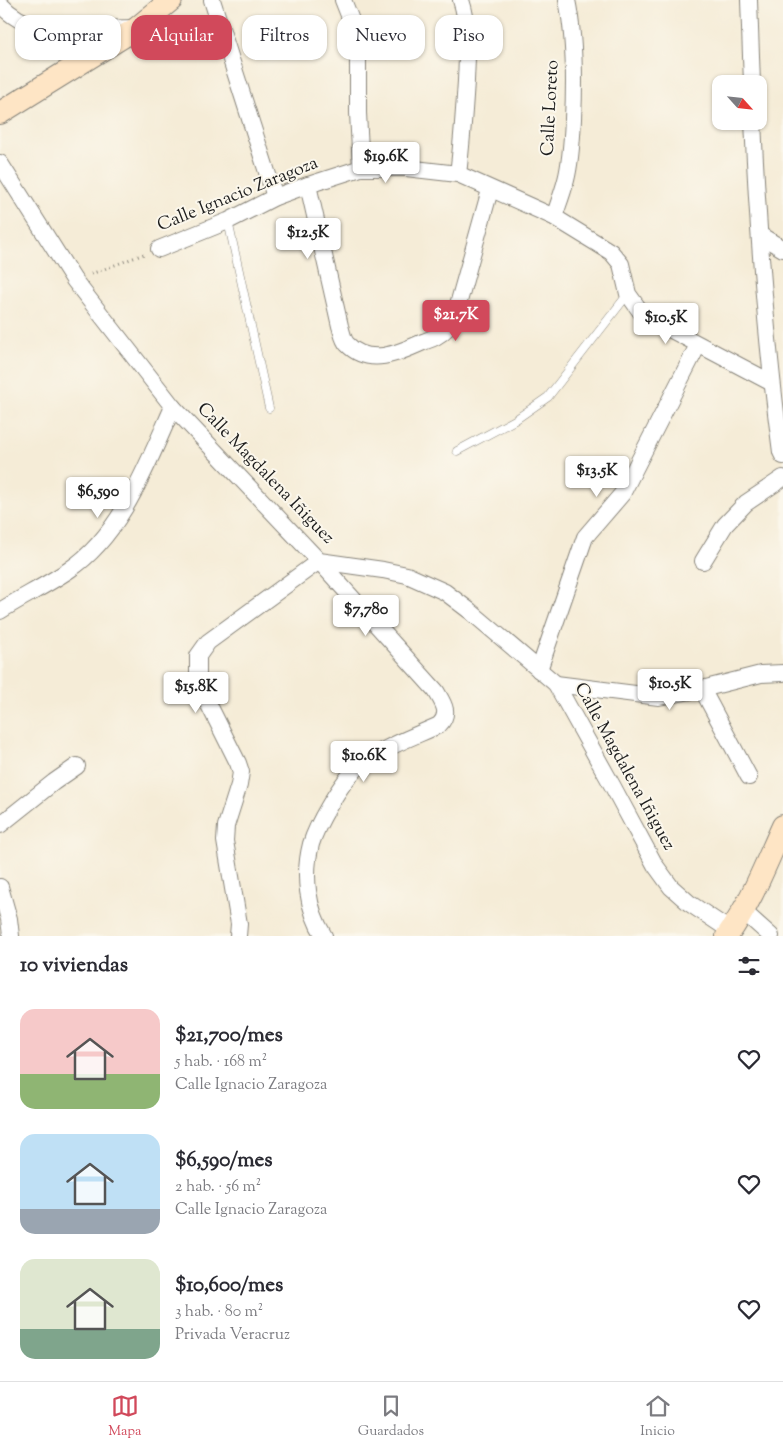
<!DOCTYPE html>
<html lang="es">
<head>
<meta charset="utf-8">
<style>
  body { margin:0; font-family:"Sorts Mill Goudy",serif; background:#f2f2f3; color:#2b2b33; height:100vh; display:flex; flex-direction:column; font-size:19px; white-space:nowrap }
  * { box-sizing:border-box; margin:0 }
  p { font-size:16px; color:#7c7c81 }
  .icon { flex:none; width:28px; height:28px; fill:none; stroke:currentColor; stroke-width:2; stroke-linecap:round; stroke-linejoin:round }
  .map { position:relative; height:936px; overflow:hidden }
  .side { display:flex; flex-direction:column; background:#fff; flex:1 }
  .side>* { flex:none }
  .top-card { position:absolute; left:15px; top:15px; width:500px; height:45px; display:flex; gap:10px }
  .needle { width:32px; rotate:117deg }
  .controls { position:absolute; left:712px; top:75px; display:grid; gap:10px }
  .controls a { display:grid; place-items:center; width:55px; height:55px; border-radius:10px; background:#fff; box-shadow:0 1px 4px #0004; font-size:25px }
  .price { position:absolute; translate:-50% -42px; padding:0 11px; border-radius:5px; background:#fff; color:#222; font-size:16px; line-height:32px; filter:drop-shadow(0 1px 2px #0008) }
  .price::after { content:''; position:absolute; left:50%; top:30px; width:15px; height:11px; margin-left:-8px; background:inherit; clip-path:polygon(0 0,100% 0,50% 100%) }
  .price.active { background:#d1495b; color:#fff }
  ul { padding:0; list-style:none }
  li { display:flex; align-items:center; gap:15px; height:125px; padding:0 20px }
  li span { display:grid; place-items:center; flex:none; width:140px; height:100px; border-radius:15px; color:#555 }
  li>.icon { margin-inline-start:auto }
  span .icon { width:60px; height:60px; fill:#fffc; stroke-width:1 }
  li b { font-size:21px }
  h2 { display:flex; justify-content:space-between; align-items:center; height:60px; padding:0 20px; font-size:21px }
  .pill { padding:0 18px; border-radius:15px; background:#fff; box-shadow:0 1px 4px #0004; font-size:18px; line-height:45px }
  .pill.active { background:#d1495b; color:#fff }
  .menu { display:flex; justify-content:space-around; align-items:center; height:70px; border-top:1px solid #e1e1e2; background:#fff; font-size:14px; color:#7c7c81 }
  .menu a { display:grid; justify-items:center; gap:2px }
  .menu .active { color:#d1495b }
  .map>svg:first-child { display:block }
</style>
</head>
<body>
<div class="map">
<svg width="783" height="936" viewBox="0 0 783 936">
  <rect width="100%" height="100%" fill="#fbf7ec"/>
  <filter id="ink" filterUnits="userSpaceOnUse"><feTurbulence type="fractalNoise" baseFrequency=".02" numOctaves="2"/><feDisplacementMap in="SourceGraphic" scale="10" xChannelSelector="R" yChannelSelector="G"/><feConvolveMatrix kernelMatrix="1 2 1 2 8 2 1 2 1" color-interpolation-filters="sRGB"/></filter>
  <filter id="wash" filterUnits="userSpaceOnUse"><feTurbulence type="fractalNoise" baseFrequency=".0096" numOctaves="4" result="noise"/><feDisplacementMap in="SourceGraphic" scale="20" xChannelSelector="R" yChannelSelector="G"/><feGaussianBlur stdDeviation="1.12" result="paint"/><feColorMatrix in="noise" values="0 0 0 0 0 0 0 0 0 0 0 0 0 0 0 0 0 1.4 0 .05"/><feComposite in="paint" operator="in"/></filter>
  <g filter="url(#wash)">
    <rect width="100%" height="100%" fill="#f5ecd7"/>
  </g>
  <g filter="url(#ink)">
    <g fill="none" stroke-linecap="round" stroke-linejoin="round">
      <g stroke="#88847a" stroke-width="9">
        <g id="lane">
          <polyline points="228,221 269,408"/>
          <polyline points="457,451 515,420 548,397 628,294"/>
        </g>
      </g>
      <g stroke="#88847a" stroke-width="18">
        <g id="street">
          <polyline points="212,0 275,197"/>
          <polyline points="343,0 358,38 358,113 361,168"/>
          <polyline points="749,0 752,84"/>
          <path d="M0,4c24,27 53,26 86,25 17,0 34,-1 51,-1"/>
          <path d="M753,121c5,111 13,221 28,331l2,4"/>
          <polyline points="0,163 74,280 173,407 319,561 383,570 407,575 445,592 470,611 556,684 612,785 655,865 671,887 689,903 731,931"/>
          <path d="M458,174c4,-31 6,-62 8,-93 1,-27 4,-54 -5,-81"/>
          <path d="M308,185l32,141c2,6 3,14 7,18 22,23 52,9 76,-2 8,-3 17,-6 23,-13 5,-5 7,-11 10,-17l34,-122"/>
          <path d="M554,217c4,-12 9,-25 12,-37 5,-19 6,-41 7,-61 2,-40 2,-80 -6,-119"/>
          <polyline points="760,235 783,249"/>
          <polyline points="159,249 228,221 275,197 308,185 361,168 406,168 458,174 554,217 611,252 621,264 628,294 643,315 772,383"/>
          <polyline points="703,561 725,525 746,503 783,478"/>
          <path d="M0,611c22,-14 47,-26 69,-41 53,-35 79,-108 104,-163"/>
          <polyline points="539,670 585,537 622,494 698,345"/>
          <polyline points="556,684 659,697 702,689 761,674 783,673"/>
          <polyline points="702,689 749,777"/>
          <polyline points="0,825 54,782 77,766"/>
          <polyline points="0,887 9,919 11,936"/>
          <polyline points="743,911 771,936"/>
          <path d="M238,936l1,-12 -14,-83 1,-15 13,-41 2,-13 -3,-9 -33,-66 -7,-20v-21l10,-14 111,-81 117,130c7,12 15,22 3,34 -28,13 -59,23 -83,44 -11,10 -20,25 -27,37 -7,12 -14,25 -18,38 -8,31 -4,65 13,92"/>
        </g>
      </g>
      <g stroke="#88847a" stroke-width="24">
        <g id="secondary">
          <polyline points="0,113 137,28 171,0"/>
          <path d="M727,936c24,-33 39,-73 56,-110"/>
        </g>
      </g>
      <polyline stroke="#88847a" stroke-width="3" stroke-dasharray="1 4" stroke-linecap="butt" points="91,274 144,254"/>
      <use href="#lane" stroke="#fff" stroke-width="8"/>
      <use href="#street" stroke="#fff" stroke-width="16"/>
      <use href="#secondary" stroke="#fee5c5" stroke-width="22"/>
    </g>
  </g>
  <g text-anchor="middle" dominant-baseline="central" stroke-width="4" stroke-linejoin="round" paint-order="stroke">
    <g font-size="18" fill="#1c1c1c" stroke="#fbf7ec">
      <text transform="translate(551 108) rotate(-87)">Calle Loreto</text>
      <text transform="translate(238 195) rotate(-22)">Calle Ignacio Zaragoza</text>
      <text transform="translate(265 474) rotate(46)">Calle Magdalena Iñiguez</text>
      <text transform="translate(624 767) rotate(61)">Calle Magdalena Iñiguez</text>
    </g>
  </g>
</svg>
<div class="controls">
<a><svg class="needle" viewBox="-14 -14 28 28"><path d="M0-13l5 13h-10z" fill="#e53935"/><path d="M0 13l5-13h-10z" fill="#7c7c81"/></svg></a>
</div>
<b class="price" style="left:386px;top:184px">$19.6K</b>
<b class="price" style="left:308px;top:260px">$12.5K</b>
<b class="price active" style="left:456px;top:342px">$21.7K</b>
<b class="price" style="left:666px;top:345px">$10.5K</b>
<b class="price" style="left:597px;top:498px">$13.5K</b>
<b class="price" style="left:98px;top:519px">$6,590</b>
<b class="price" style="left:366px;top:637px">$7,780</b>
<b class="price" style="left:670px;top:711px">$10.5K</b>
<b class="price" style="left:196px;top:714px">$15.8K</b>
<b class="price" style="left:364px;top:783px">$10.6K</b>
<div class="top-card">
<a class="pill">Comprar</a>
<a class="pill active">Alquilar</a>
<a class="pill">Filtros</a>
<a class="pill">Nuevo</a>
<a class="pill">Piso</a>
</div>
</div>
<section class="side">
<h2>10 viviendas<svg class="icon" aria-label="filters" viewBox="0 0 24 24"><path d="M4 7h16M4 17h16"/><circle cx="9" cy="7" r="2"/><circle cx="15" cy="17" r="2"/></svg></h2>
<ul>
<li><span style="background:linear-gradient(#f6c9c9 65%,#8fb573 0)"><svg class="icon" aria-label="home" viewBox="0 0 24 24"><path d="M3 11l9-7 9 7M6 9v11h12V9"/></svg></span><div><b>$21,700/mes</b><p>5 hab. · 168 m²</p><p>Calle Ignacio Zaragoza</p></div><svg class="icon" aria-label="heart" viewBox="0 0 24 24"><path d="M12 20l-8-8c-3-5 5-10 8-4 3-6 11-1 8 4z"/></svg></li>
<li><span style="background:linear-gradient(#bfe0f5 75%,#9aa5b1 0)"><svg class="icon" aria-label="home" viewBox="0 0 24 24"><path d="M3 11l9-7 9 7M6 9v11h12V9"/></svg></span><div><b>$6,590/mes</b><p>2 hab. · 56 m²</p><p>Calle Ignacio Zaragoza</p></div><svg class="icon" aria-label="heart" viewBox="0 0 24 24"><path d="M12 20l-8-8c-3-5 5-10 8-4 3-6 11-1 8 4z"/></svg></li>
<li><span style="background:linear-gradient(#dfe7d0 70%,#7fa58c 0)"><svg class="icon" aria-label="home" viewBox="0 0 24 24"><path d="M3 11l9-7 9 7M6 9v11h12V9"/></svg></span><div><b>$10,600/mes</b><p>3 hab. · 80 m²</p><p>Privada Veracruz</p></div><svg class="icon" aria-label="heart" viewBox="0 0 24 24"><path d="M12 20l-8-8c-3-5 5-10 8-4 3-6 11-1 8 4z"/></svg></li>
</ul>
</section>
<nav class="menu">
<a class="active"><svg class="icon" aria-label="map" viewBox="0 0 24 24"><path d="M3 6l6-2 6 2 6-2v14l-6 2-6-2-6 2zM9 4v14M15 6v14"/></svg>Mapa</a>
<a><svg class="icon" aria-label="saved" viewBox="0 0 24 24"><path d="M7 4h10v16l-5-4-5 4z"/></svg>Guardados</a>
<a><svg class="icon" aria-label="home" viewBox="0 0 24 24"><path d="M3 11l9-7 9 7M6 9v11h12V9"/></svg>Inicio</a>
</nav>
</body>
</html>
